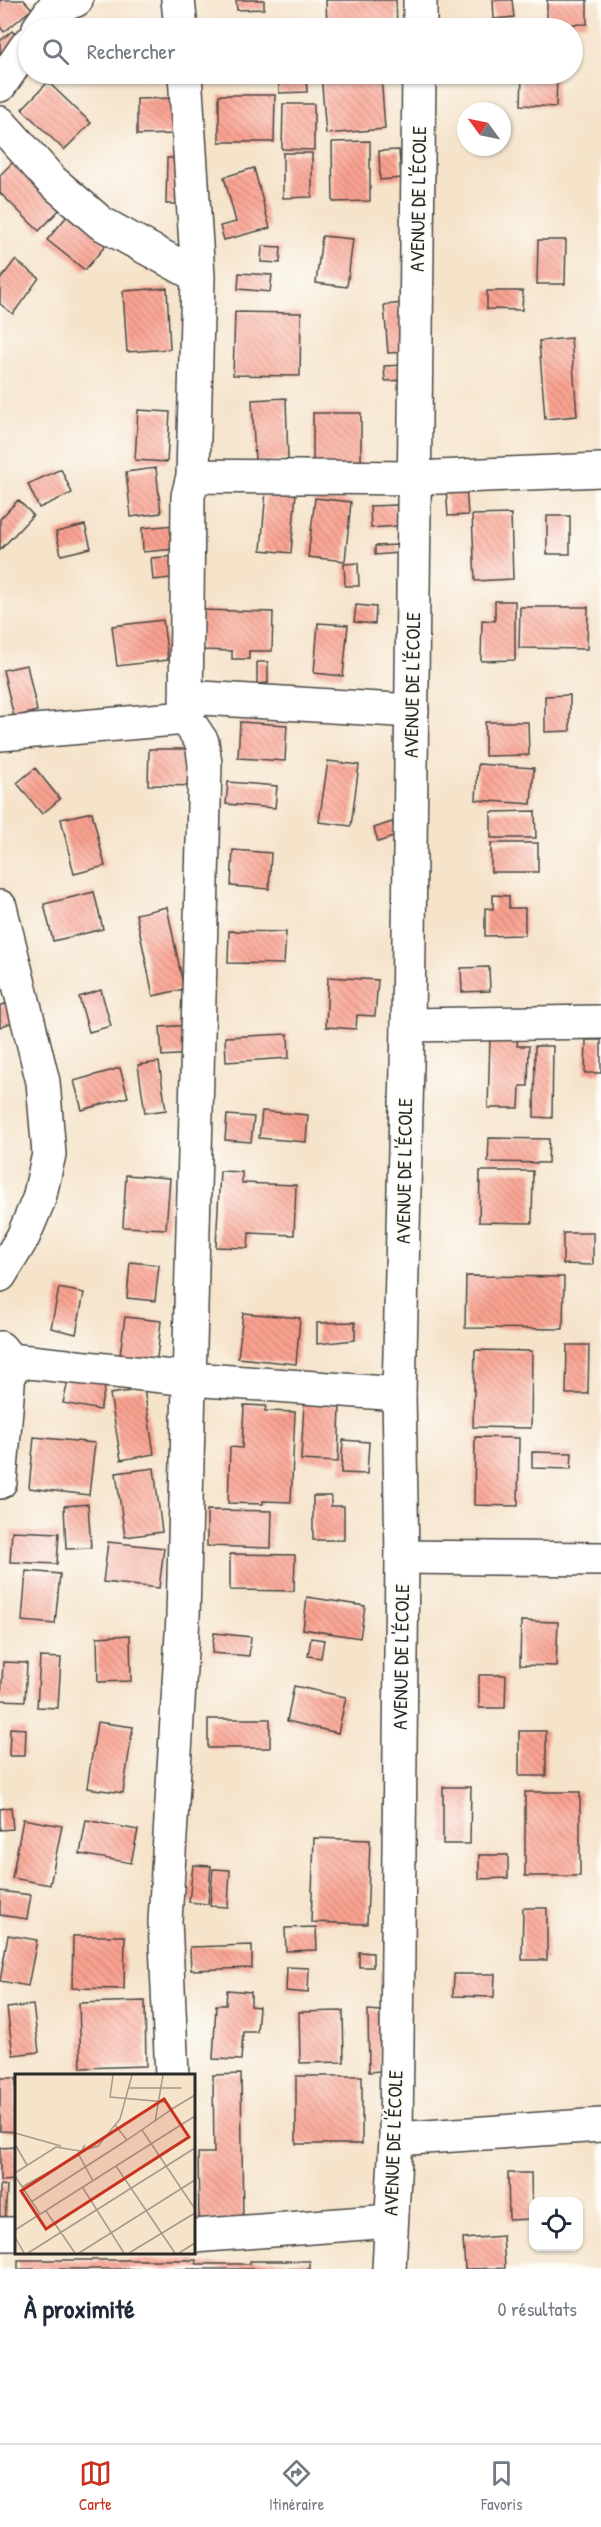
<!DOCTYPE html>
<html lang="fr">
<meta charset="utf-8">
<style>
:root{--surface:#fff;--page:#f6f6f7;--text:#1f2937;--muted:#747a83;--line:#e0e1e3;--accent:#c8321e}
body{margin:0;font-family:"Patrick Hand",sans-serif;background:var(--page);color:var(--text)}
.controls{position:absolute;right:18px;bottom:18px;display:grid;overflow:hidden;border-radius:12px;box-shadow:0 2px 4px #0004}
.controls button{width:54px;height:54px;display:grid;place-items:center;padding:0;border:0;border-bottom:2px solid var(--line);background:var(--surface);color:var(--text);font:30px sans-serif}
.compass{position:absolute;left:457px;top:102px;width:54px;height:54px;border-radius:50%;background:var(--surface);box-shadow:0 2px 4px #0004;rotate:303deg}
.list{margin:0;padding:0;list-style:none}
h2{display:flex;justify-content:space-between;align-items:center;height:78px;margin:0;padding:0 24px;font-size:26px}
h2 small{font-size:20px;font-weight:400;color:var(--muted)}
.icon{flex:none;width:33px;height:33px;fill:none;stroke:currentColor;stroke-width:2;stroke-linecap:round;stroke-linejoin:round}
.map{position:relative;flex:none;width:601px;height:2269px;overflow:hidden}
.search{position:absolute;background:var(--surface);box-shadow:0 2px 4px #0004;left:18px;right:18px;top:18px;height:66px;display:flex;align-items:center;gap:15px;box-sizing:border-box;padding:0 21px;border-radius:33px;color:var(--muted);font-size:22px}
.sheet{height:174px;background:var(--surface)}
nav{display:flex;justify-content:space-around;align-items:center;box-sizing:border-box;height:84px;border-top:2px solid var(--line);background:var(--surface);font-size:16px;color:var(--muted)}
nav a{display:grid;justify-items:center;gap:3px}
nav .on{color:var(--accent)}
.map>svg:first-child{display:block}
.building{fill:url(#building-back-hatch)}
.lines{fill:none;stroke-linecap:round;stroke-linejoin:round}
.street-casing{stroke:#494743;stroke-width:36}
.secondary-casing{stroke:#494743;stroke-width:36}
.street{stroke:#fff;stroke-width:33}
.secondary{stroke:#fff;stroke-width:33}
.labels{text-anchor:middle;stroke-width:4.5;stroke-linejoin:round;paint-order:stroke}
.street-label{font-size:20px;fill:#2b2b2b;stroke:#fdfcf7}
.inset-road{fill:none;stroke:#a4998a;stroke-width:1.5}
.view{fill:#c8321e;fill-opacity:0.15;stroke:#c8321e;stroke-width:3}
.inset-edge{fill:none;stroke:#2b2b2b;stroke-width:3}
</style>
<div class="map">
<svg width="601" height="2269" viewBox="0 0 601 2269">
<defs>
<pattern id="building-back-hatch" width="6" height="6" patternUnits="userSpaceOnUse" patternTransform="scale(1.5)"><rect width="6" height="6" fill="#fba291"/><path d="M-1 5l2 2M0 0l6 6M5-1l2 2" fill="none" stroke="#cb8477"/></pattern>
</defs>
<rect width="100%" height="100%" fill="#fdfcf7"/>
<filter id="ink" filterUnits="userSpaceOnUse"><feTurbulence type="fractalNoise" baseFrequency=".0167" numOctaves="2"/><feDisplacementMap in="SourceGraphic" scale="12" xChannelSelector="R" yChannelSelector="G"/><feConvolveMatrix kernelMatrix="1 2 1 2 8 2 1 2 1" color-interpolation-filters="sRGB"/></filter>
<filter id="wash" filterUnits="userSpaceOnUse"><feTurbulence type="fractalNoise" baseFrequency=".008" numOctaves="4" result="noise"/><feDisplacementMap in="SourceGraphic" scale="24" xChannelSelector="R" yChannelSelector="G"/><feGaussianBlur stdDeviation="1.35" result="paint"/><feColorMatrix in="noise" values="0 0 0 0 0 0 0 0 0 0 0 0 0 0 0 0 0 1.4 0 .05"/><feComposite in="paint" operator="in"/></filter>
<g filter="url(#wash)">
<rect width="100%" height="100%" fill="#f5e3ca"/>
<g id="blocks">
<path class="building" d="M0 0H24L32 9 4 32 0 27Z
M236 0H264V9L237 10Z
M326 0H396L397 28H327Z
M493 0H512L514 17 494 19Z
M547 0H587V24L547 25Z
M12 31 22 42 0 60V41Z
M279 74H306L307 92 279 93Z
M321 74H381L385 129 326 134Z
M522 74 557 76 556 107 521 105Z
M48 82 91 123 64 150 22 109Z
M219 95H275L274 142H219Z
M178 98 179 134 137 135V99Z
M283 104H314V150L282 149Z
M370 141V201L333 202 332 142Z
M399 150 401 178 380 180 379 151Z
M283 153H312V197L283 198Z
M17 158 64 205 39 231 0 193V175Z
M167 158H185L184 204H166Z
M254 168 270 228 224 240 220 226 236 222 224 177Z
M73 209 111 239 85 270 47 240Z
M322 236 353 239 347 287 316 283Z
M538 240H566L565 284H537Z
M262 246 281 247 280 263 261 262Z
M15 260 39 278 13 314 0 304V280Z
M239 273 272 275 270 292 238 289Z
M167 288 170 349 127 352 123 291Z
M487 291H523L522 310 487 309Z
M403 303 407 352 388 353 384 305Z
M235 312 301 313 300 376 233 375Z
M571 338 577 416 545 419 539 341Z
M404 365 405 380 385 381 384 366Z
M286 398 288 460 255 462 252 400Z
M138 410 170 412 167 462 135 460Z
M313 413H361V470L313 469Z
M156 468 161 513 131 517 126 472Z
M61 469 72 493 39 508 28 484Z
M466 487 468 515 448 516 446 488Z
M266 490 296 492 291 553 261 550Z
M315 498 351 502 345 561 308 557Z
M18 500 33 515 0 550V519Z
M397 505 398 526 371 528 370 506Z
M511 514 513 579 475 581 472 515Z
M547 516H570V554H547Z
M85 525 91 548 61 555 56 532Z
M175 525 176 549 143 552 142 528Z
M398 545V553L375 555V546Z
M178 556 180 577 153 580 151 558Z
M358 563 359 586H345L344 564Z
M495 601H515V660L481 661 482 620 495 621Z
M356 605 376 607 375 624 354 622Z
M520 607H588L587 649 519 648Z
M202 610 273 612 272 651H249V659H232V651L200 650Z
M163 620 168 660 117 666 112 626Z
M318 623 348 625 343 676 314 673Z
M257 662H268V683L257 684Z
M27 665 37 711 14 717 3 670Z
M570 695V731L545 732V696Z
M240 722 287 725 285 761 238 758Z
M485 722H528L529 755 485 756Z
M149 749H198V786L148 785Z
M328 761 359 765 351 826 319 822Z
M478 764 534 768 531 804 476 800Z
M35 768 60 799 42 814 17 783Z
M228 782 277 786 275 808 226 804Z
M535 811 536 838H491V812Z
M92 812 105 866 74 874 61 819Z
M392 822 396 836 378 842 374 828Z
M491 843H538V872H491Z
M233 850 271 853 269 889 231 886Z
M94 892 103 929 53 941 44 904Z
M493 895 509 896V908H525V935L485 936V908L493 909Z
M167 907 184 989 153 996 136 914Z
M229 931 286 932 284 964 228 963Z
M489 967 490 991 462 992 461 968Z
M328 977 378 980 375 1016 357 1015 356 1029 326 1027Z
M101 990 111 1026 89 1032 79 997Z
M7 1003 15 1021 0 1027V1006Z
M190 1025 192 1054 162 1056 160 1027Z
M288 1034 289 1058 226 1062 225 1037Z
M490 1036 518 1037 517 1046H529L528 1086H520L519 1108H488Z
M586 1040H601V1073H585Z
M535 1046H553L552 1118 534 1117Z
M159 1062 166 1110 145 1113 138 1065Z
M120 1068 128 1097 82 1110 74 1081Z
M262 1111 308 1115 306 1142 259 1138Z
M227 1115 254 1117 251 1142 225 1140Z
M489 1138 549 1139 548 1163 488 1162Z
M220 1171 242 1172V1183L296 1185 294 1235 249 1233 248 1248 216 1247Z
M480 1171H533L532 1223 479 1222Z
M126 1175 170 1178 166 1229 123 1227Z
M563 1233H593V1265L563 1264Z
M130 1262 159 1265 155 1301 127 1298Z
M466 1276 564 1277 563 1329 465 1328Z
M59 1288 84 1293 76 1334 51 1328Z
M243 1313 300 1318 296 1364 238 1358Z
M125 1317 161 1321 156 1367 119 1363Z
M355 1322V1340L317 1344V1323Z
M567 1345H589L588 1394H566Z
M475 1350 532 1351 531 1428 473 1427Z
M69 1376 106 1383 100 1410 63 1403Z
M144 1389 154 1454 121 1460 110 1394Z
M304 1403 340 1405 338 1462 301 1460Z
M244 1405 266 1406 265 1411 295 1412 291 1502 263 1501V1504L228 1503 230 1447 242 1448Z
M34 1437 95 1443 89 1495 29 1488Z
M475 1437 519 1438 518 1506 474 1505Z
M343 1440 369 1442 367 1474 341 1473Z
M532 1452 572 1453 571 1469 532 1468Z
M154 1468 162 1532 125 1537 116 1473Z
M313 1496H331V1506H344V1540H313Z
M88 1504 91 1548 66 1549 64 1506Z
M207 1510 272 1511 271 1548 207 1546Z
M12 1531 59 1533 57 1564 10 1562Z
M108 1542 164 1548 159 1588 103 1582Z
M230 1554 295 1555 294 1591 230 1590Z
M26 1571 60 1574 55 1624 22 1621Z
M307 1597 365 1606 360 1638 303 1629Z
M521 1621 558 1622 556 1666 520 1665Z
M214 1633 251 1637 249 1656 212 1653Z
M130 1635 131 1681 98 1682 97 1637Z
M311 1638 324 1640 321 1658 308 1656Z
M40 1657 61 1658 58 1708 37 1707Z
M3 1662 27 1663 25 1701 1 1700Z
M479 1675H506L505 1708H479Z
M294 1686 346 1697 338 1733 287 1721Z
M208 1719H270V1748H208Z
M97 1722 133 1727 123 1793 87 1788Z
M10 1728 26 1729 25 1756H9Z
M519 1731H546V1776H519Z
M443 1787H471L470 1844H443Z
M525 1792H580V1876H525Z
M11 1807 13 1829 0 1830V1809Z
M23 1819 62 1826 50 1885 12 1878Z
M86 1820 138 1830 131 1863 80 1854Z
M314 1838 370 1840 367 1924 311 1922Z
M479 1855H508V1878L479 1879Z
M193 1865 211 1866 208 1904 189 1902Z
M213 1869 230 1870 228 1907 210 1906Z
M0 1891 31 1895 27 1919 0 1915Z
M523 1908H547V1960H522Z
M316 1927 317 1950 286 1951 285 1928Z
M8 1935 37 1940 28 1986 0 1981Z
M73 1936H125L124 1989 72 1988Z
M252 1945V1968L191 1970 190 1947Z
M359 1952 373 1953V1967H359Z
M287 1967 309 1968 308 1993 286 1991Z
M454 1974H495L494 1997 453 1996Z
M227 1990 251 1992V2006L259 2007 257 2032H243L241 2060 213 2059 216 2005H226Z
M145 2001 146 2066 81 2068 79 2003Z
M33 2005 39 2052 13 2055 7 2008Z
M368 2010 380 2011V2071L369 2072Z
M343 2011 344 2062 300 2063 299 2012Z
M241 2074 243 2220 199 2221 198 2153H214L213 2075Z
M296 2076H362V2144H296Z
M0 2078H16V2132L0 2131Z
M16 2147V2180L0 2181V2148Z
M508 2173H531L532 2219 509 2220Z
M0 2185 7 2186 5 2225 0 2224Z
M503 2236 505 2268 465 2269 463 2239Z
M18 2260H196V2264H250V2261H310V2269H18Z"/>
</g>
</g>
<g filter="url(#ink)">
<use href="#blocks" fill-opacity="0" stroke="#494743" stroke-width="1.5"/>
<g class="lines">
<defs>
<path id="street" d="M178 0 181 28
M39 28 54 7 76 0
M0 85 28 44
M0 123 52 181 101 223 198 276
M193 476 415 478 601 470
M186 697 412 711
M0 734 186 718 188 496 193 476 198 276 185 74
M0 907 43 1082 49 1154 39 1199 23 1237 0 1275
M408 1025 601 1022
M0 1348 10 1360 191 1379 399 1394
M0 1482 10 1360
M402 1557 601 1559
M172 2076 165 1921 183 1617 205 764 202 742 186 718
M396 2139 601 2125
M0 2234H16
M194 2236 390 2221"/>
<path id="secondary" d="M420 28V0
M389 2269 396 2139 402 1557 399 1394 408 1025 419 74"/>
</defs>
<use href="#street" class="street-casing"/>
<use href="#secondary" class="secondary-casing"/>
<use href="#street" class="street"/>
<use href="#secondary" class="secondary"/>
</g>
</g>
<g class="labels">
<g class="street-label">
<text transform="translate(418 199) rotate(-89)" y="7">AVENUE DE L'ÉCOLE</text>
<text transform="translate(412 685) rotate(-89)" y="7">AVENUE DE L'ÉCOLE</text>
<text transform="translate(404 1171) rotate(-89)" y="7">AVENUE DE L'ÉCOLE</text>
<text transform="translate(401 1657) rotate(-89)" y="7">AVENUE DE L'ÉCOLE</text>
<text transform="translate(393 2143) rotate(-88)" y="7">AVENUE DE L'ÉCOLE</text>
</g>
</g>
<g transform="translate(15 2074)">
<rect width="180" height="180" fill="#f5e3ca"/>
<path class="inset-road" d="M98 1 95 23 151 28 157 35 112 66 100 51M113 14H167M157 35 180 21M140 48 148 1M127 56 180 135M0 59 46 72M70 71 64 81 78 107M1 72 12 91M101 92 160 179M0 99 41 73 65 77 83 72 105 45 117 1M0 102 25 140M7 113 64 81M68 114 109 179M16 128 112 66M31 137 60 179M0 156 180 42M0 163 9 179M13 179 180 74M64 179 180 106M114 179 180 139M164 179 180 169"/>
<path class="view" d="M149 25 174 63 31 155 6 117Z"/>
<rect width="180" height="180" class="inset-edge"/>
</g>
</svg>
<div class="controls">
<button><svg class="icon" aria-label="locate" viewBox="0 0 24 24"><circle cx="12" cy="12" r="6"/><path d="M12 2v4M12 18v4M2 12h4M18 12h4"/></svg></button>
</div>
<svg class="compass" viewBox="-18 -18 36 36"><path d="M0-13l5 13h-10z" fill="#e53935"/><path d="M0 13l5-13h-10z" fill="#747a83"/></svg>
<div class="search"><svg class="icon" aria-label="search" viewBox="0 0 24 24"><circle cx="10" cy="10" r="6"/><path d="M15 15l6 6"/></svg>Rechercher</div>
</div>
<section class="sheet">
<h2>À proximité<small>0 résultats</small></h2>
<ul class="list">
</ul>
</section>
<nav>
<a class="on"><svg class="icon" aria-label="map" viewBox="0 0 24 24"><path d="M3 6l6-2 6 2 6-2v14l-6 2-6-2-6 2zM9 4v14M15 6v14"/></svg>Carte</a>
<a><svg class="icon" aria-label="directions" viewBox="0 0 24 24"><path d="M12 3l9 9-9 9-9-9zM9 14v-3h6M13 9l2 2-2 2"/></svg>Itinéraire</a>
<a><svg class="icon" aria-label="saved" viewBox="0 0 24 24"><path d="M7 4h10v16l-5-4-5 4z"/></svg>Favoris</a>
</nav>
